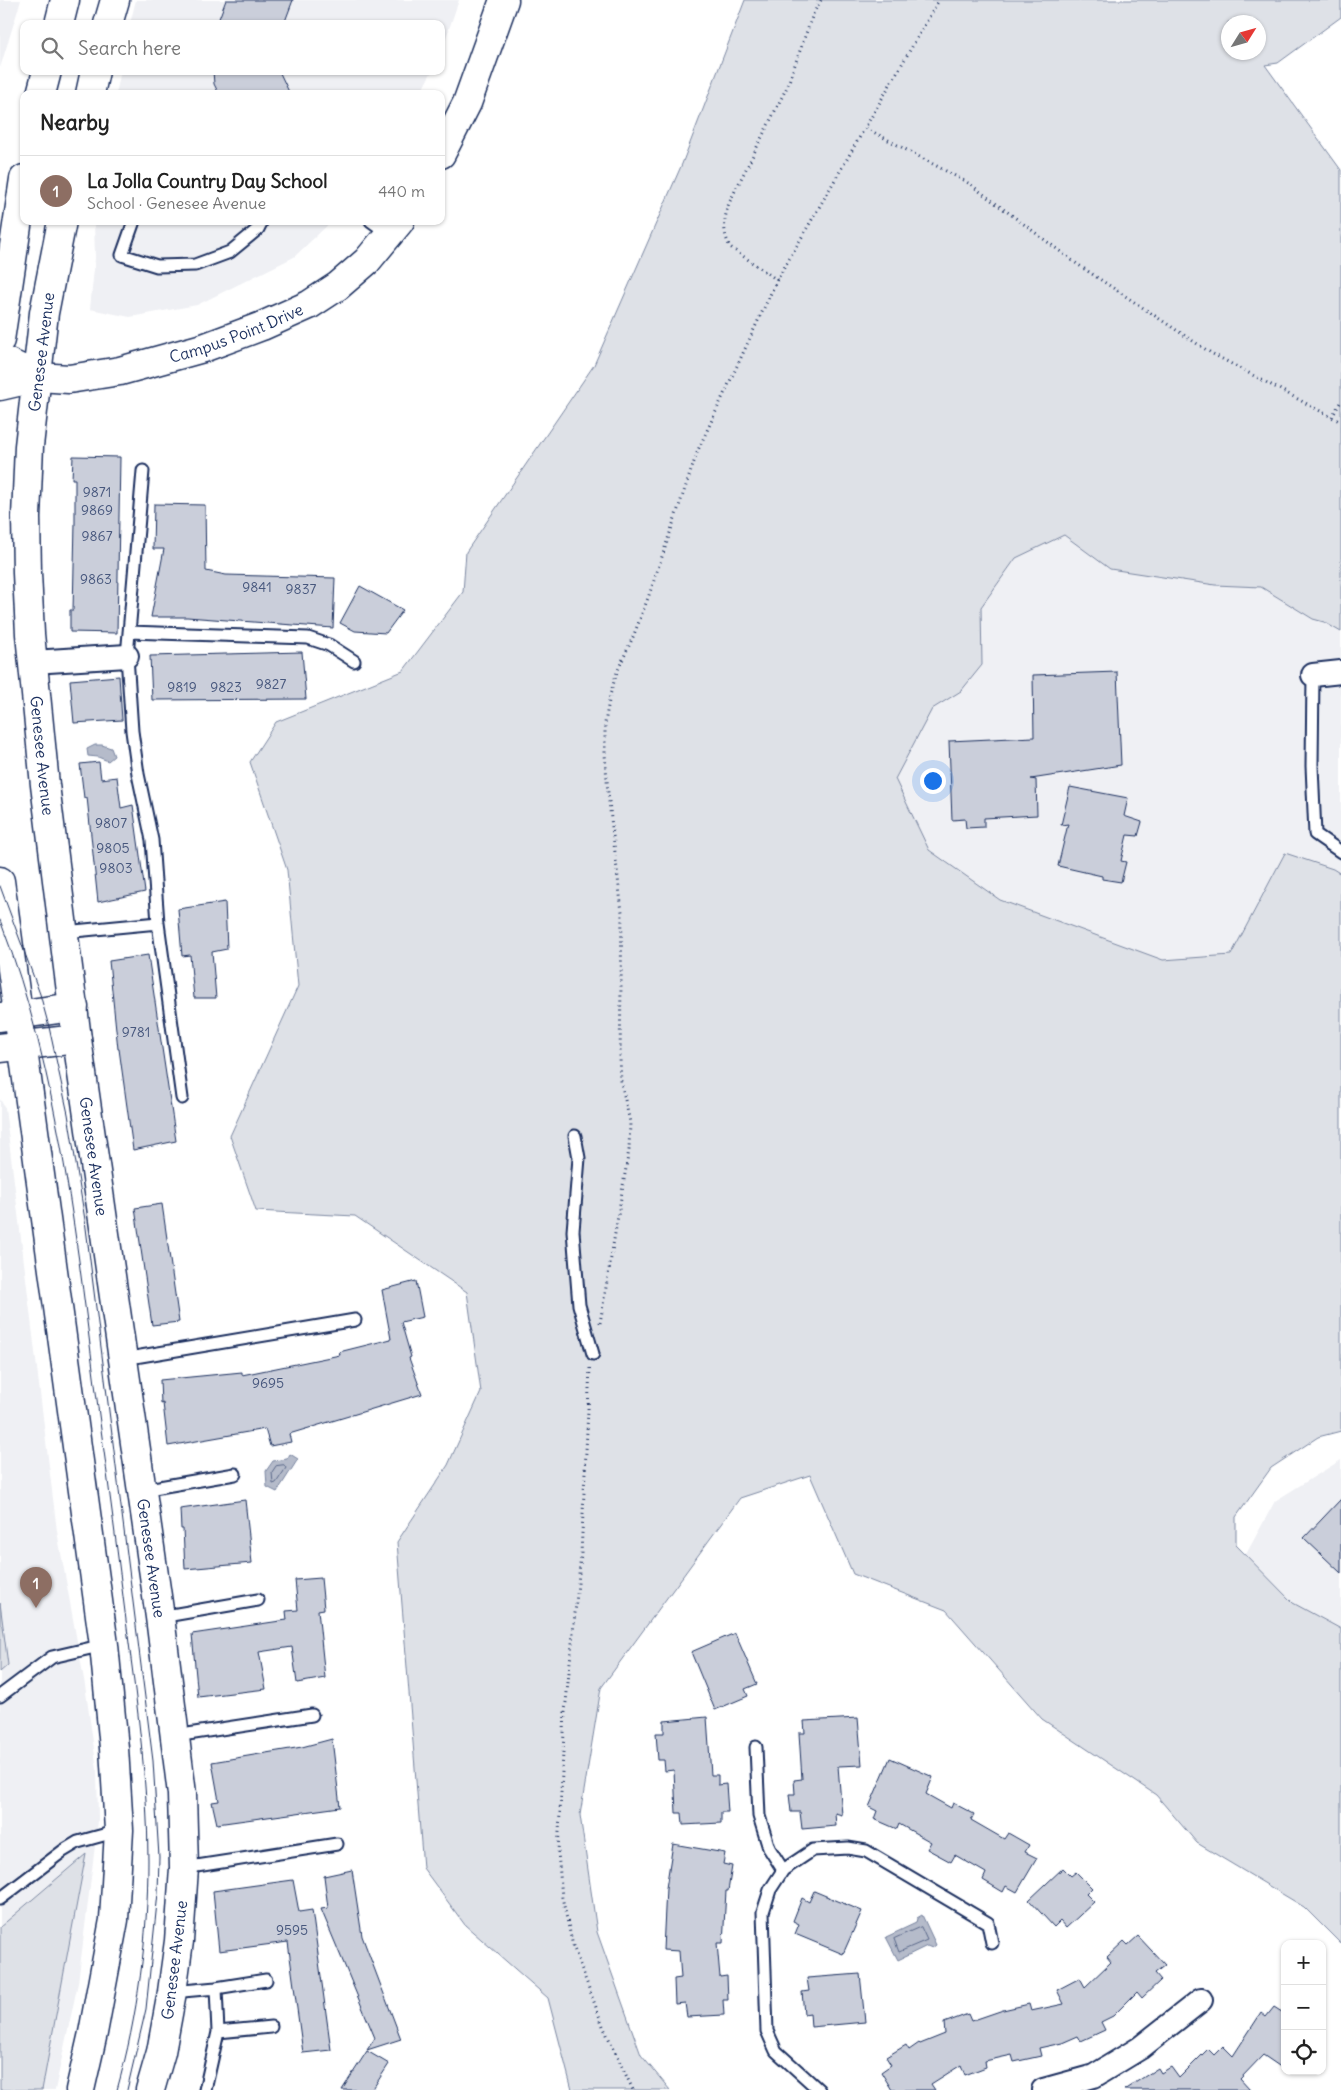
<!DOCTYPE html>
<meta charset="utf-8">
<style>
:root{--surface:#fff;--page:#f6f6f6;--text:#222;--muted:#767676;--line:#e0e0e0;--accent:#1a73e8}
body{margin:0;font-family:Delius,sans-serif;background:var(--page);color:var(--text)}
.controls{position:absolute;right:15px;bottom:15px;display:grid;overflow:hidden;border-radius:10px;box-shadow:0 1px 4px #0004}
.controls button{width:45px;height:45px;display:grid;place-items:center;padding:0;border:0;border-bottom:1px solid var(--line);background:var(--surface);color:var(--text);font:25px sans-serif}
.compass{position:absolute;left:1221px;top:15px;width:45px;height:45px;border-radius:50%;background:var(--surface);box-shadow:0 1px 4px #0004;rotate:53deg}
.you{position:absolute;left:932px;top:780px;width:18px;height:18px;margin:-12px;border:4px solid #fff;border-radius:50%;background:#1a73e8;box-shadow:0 0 0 8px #1a73e833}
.badge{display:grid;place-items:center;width:32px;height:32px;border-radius:50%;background:var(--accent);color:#fff;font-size:16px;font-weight:700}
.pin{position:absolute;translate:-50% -41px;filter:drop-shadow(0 1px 2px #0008)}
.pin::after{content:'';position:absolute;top:26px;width:18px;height:15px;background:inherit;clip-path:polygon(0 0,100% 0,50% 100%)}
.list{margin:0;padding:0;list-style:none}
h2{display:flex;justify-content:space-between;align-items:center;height:65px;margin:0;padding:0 20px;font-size:21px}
h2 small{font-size:16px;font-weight:400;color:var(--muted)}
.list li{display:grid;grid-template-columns:32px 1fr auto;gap:15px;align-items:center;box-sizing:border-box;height:70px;padding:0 20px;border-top:1px solid var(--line)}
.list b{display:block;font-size:19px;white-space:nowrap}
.list p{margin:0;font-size:16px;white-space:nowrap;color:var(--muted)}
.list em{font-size:16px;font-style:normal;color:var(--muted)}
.icon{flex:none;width:28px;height:28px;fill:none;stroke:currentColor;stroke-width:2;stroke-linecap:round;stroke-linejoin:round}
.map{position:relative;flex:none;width:1341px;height:2090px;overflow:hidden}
.search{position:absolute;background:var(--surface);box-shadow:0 1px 4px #0004;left:20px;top:20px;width:425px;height:55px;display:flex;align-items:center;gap:12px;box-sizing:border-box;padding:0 18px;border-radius:10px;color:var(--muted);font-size:19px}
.panel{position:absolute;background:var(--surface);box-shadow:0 1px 4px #0004;left:20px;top:90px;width:425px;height:135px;border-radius:10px}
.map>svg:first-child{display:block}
.built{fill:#eff0f4}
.green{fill:#dee1e7;stroke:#7c88a2;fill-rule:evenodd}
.water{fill:#b5bbca;stroke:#77839f}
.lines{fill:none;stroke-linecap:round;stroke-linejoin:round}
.shore{stroke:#596789;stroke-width:1}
.building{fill:#caceda;stroke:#1b2f5e}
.lane-casing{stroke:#1b2f5e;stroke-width:15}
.street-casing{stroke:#1b2f5e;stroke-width:26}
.secondary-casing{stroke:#1b2f5e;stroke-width:31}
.primary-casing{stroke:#1b2f5e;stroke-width:31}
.path{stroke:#1b2f5e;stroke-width:3;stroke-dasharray:1 4;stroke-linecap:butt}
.lane{stroke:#fff;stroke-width:11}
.street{stroke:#fff;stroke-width:22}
.secondary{stroke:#fff;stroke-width:28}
.primary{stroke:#fff;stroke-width:28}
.tram{stroke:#1b2f5e;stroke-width:1}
.labels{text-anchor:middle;stroke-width:4;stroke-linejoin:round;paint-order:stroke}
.number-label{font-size:14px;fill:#47577d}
.street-label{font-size:16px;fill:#1b2f5e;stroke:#fff}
</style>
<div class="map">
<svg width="1341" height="2090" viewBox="0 0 1341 2090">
<rect width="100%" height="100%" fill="#fff"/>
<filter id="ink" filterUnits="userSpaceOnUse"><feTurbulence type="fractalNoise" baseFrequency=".02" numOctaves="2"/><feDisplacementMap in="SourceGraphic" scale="10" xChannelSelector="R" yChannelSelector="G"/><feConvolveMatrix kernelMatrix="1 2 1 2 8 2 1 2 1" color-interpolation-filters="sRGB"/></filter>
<g filter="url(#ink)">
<path class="built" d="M0 0H21L0 68Z
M136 0H459L441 52V24H130Z
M121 71H432L420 94H116Z
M94 221H332L294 257 197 305 130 317 90 309 95 258Z
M1048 501 1341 597V943L1221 997 1092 996 842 806Z
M0 1099 5 1108 57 1531 85 1685 97 1770 98 1821 78 1983 55 2090H0Z
M1341 1460V1655L1239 1567 1275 1501Z"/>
<path class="green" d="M745 0H1341V17L1278 63 1265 65 1341 170V632L1324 622 1313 619 1261 587 1215 585 1110 569 1064 535 1016 558 981 607 982 665 961 691 932 709 895 779 929 850 1000 900 1163 960 1231 955 1285 853 1333 869 1341 874V1431L1318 1437 1271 1468 1236 1517V1545L1293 1603 1341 1629V1944L1304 1907 1197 1843 1156 1795 1042 1719 946 1610 853 1574 810 1475 740 1498 601 1688 580 1815 597 1932 641 2055 670 2090H572L548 1998 465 1925 423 1868 397 1542 448 1465 481 1392 467 1292 355 1216 256 1211 230 1136 298 986 287 870 250 762 276 722 403 671 463 592 466 552 594 365 682 164ZM1228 22H1258V52H1228Z
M0 1603 8 1665 0 1672Z
M86 1854 42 2090H0V1927Z"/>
<path class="water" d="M95 745H102L111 748 114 756 108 761 98 757 88 756 87 749Z
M290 1454 298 1459 277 1492 267 1487 266 1471 273 1461 287 1459Z
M922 1915 936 1945 932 1948 927 1946 898 1960 886 1937 916 1923 917 1918Z"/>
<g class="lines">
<path class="shore" d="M284 1465 286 1468 276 1483 273 1484 272 1472 276 1466Z
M921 1927 927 1940 899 1952 894 1939Z"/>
</g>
<path class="building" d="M226 0H293L284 24H217Z
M213 71H279L290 94H219L214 84Z
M73 456 120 457 117 633 70 632V610H73L75 523V479H72Z
M154 504 205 505 206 571 226 575 335 578 333 628 187 617H151L164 549H153Z
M360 586 403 610 386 633 355 631 340 623Z
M302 652 306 699 152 700 150 656Z
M1117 672 1121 765 1031 779 1036 780 1037 815 984 818V827L966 828 965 819 952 820 949 741 1034 737 1033 675Z
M119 676 122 720 74 723 70 680Z
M99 762 101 779 117 777 121 808 133 805 145 892 98 902 87 797 84 798 80 764Z
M1070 787 1128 798 1124 816 1142 822 1138 836 1127 835 1121 861 1126 862 1121 882 1102 879V876L1058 866 1068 824 1061 825Z
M225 902 227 949 212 952 216 998H194L190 955 182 956 178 909Z
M148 955 176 1141 133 1150 119 1049H118L109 961Z
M162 1204 179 1322 152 1325 135 1208Z
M416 1281 423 1317 401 1322 411 1357 409 1358 422 1394 289 1434 291 1442 270 1446 265 1429 168 1446 163 1403 161 1404 160 1380 242 1372V1375L340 1355 339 1352 391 1339 382 1290Z
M1341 1499V1573L1304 1538Z
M245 1500 252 1563 185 1569 183 1529H181L180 1509Z
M321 1578 324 1609 318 1610 325 1678 297 1683 292 1647 259 1652 266 1689 198 1697 192 1634 287 1620 286 1611 298 1610 295 1580Z
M735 1633 757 1684 745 1689 748 1696 715 1710 691 1652Z
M707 1717 711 1775H718V1785L726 1784 728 1812H721V1823L683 1825 682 1813H676L674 1770 665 1771 664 1760H658L656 1733H664V1721Z
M858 1718 862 1765 838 1766 842 1815 835 1813 836 1826 802 1829 800 1812H791L789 1794H795L794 1780 802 1779 799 1733H805L804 1721Z
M332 1739 340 1807 217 1824 212 1802 219 1801 212 1762 302 1747Z
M890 1758 933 1777 926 1794 951 1808 953 1803 974 1814 971 1820 1004 1839 1008 1833 1029 1845 1025 1852 1037 1858 1017 1892 1006 1886 1003 1892 983 1880 986 1873 955 1855 951 1862 927 1849 931 1842 899 1824 897 1829 874 1819 877 1811 869 1807Z
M673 1844 725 1853 723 1864 732 1866 728 1891H726L723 1943H717L720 1977 727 1976 728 2000H723L724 2015 687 2017 685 2003 675 2004 674 1979 681 1978 679 1951 663 1950 666 1888Z
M1063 1868 1071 1876 1076 1872 1092 1888 1086 1894 1094 1902 1066 1928 1060 1921 1054 1927 1029 1900Z
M352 1870 362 1936 401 2039 367 2050 375 2038 321 1909 328 1908 324 1876Z
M293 1880 299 1912 312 1910 331 2050 303 2053 288 1942 219 1951 213 1891Z
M814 1891 862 1911 843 1954 795 1934 799 1924 793 1921 802 1898 809 1902Z
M1138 1936 1165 1965 1155 1973 1161 1980 1142 1998 1137 1992 1113 2016 1101 2022 1105 2030 1081 2041 1078 2036 1062 2043 1039 2048 1041 2056 1014 2062 1012 2055 985 2061 986 2067 965 2075 961 2065 931 2084 935 2090H892L881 2072 891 2065 886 2057 906 2045 909 2050 919 2043 920 2044 945 2034 944 2023 968 2014 971 2021 1003 2010 1029 2004 1031 2011 1064 2004 1057 1990 1080 1978 1085 1987 1111 1962 1107 1957 1124 1941 1128 1945Z
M860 1974 865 2022 811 2027 810 2013 804 2014 802 1992 809 1991 807 1978Z
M1274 2007 1285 2014V2070L1263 2055 1240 2079 1250 2090H1124L1158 2068 1161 2073 1171 2067 1179 2078 1208 2049 1214 2055 1223 2046 1233 2056 1261 2013 1266 2017Z
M367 2051 389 2064 372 2090H342Z"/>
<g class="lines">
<defs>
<path id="lane" d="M134 221 122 255 157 266 195 265 230 252 258 229 262 221
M371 221 389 234
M143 471 127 656 132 731 138 774 152 840 158 923 182 1098
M129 632 308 638 329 645 354 661
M1313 675 1312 766 1315 834 1341 852
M64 932 158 923
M575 1136 579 1158 573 1231 579 1305 593 1354
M123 1359 355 1320
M142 1490 235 1474
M160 1617 258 1600
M0 1696 52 1657 104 1645
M175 1736 312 1715
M756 1747 759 1816 769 1848 783 1870
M184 1868 337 1844
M0 1899 63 1851 78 1842 118 1831
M216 1988 266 1980
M172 1992 216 1988 218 2032 205 2090
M218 2032 271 2027
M819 2090 776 2051 767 2031 763 1912 770 1890 783 1870 813 1850 848 1848 866 1851 988 1923 992 1943"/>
<path id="street" d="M33 662 127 656
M1313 675 1341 672
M1043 2090 1094 2076 1140 2048 1201 2000"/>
<g id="secondary">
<path d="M441 154 467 103 504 0"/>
<path d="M0 359 39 377"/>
<path id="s1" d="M0 386 39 377 69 379 120 371 203 348 262 326 309 305 338 286 367 261 400 221"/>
<path d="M0 1017 74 1007"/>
<path d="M0 1048 77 1039"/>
</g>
<g id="primary">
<path d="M59 24 65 0"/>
<path d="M108 24 115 0"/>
<path d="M41 94 47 71"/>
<path d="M90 94 95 71"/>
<path id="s2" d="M62 221 44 313 29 446 26 517 27 573 30 634 45 785 77 1039 160 1617 182 1794 184 1868 179 1941 172 1992 161 2052 150 2090"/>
<path d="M0 340 24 179"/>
<path d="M0 881 104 1645 114 1748 119 1830 114 1920 93 2033 80 2090"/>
</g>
</defs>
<use href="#lane" class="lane-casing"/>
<use href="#street" class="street-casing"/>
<use href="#secondary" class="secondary-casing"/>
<use href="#primary" class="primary-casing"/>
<path class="path" d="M866 128 970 184 1077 264 1211 353 1341 422
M777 280 730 247C722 231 724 219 729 203L787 87 813 14 821 0
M1332 417 1341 401
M600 1323 629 1150 630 1122 621 1082 620 1058 622 912 608 793 605 754V723L610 695 617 672 633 637 648 598 698 450 777 280 939 0
M590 1368 581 1554 565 1712 558 1852 562 1897 573 1946 603 2026 633 2090"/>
<use href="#lane" class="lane"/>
<use href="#street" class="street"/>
<use href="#secondary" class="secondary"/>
<use href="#primary" class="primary"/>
<path class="tram" d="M0 886 40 994 49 1027 68 1114 85 1220 153 1761 159 1857 158 1893 146 2009 127 2090
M0 920C61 1078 77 1248 99 1415 109 1486 118 1557 127 1628 137 1705 148 1783 148 1860 148 1937 138 2015 117 2090"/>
</g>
</g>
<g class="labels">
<g class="number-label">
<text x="97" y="497">9871</text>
<text x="97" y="515">9869</text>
<text x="97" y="541">9867</text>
<text x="96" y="584">9863</text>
<text x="257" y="592">9841</text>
<text x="301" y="594">9837</text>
<text x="271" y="689">9827</text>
<text x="182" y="692">9819</text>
<text x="226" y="692">9823</text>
<text x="111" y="828">9807</text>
<text x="113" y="853">9805</text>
<text x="116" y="873">9803</text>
<text x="136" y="1037">9781</text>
<text x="268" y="1388">9695</text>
<text x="292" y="1935">9595</text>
</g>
<g class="street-label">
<text dy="6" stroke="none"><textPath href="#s1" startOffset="244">Campus Point Drive</textPath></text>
<text transform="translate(41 352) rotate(-83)" y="6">Genesee Avenue</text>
<text dy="6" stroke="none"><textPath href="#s2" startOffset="538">Genesee Avenue</textPath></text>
<text dy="6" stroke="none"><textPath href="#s2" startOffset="942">Genesee Avenue</textPath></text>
<text dy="6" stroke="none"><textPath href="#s2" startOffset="1348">Genesee Avenue</textPath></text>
<text transform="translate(174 1960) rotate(-83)" y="6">Genesee Avenue</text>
</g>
</g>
</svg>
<div class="controls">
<button>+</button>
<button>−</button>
<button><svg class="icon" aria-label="locate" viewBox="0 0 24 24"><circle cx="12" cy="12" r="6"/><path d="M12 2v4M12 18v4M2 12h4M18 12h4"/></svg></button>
</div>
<svg class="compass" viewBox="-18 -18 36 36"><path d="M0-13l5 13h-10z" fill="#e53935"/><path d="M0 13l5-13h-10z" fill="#767676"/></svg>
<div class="you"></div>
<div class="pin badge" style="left:36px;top:1608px;background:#8d6e63">1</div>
<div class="search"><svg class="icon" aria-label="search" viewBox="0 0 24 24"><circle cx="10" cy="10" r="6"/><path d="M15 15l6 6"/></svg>Search here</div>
<section class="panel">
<h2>Nearby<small></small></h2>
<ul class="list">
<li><span class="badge" style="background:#8d6e63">1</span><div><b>La Jolla Country Day School</b><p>School · Genesee Avenue</p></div><em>440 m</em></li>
</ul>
</section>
</div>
